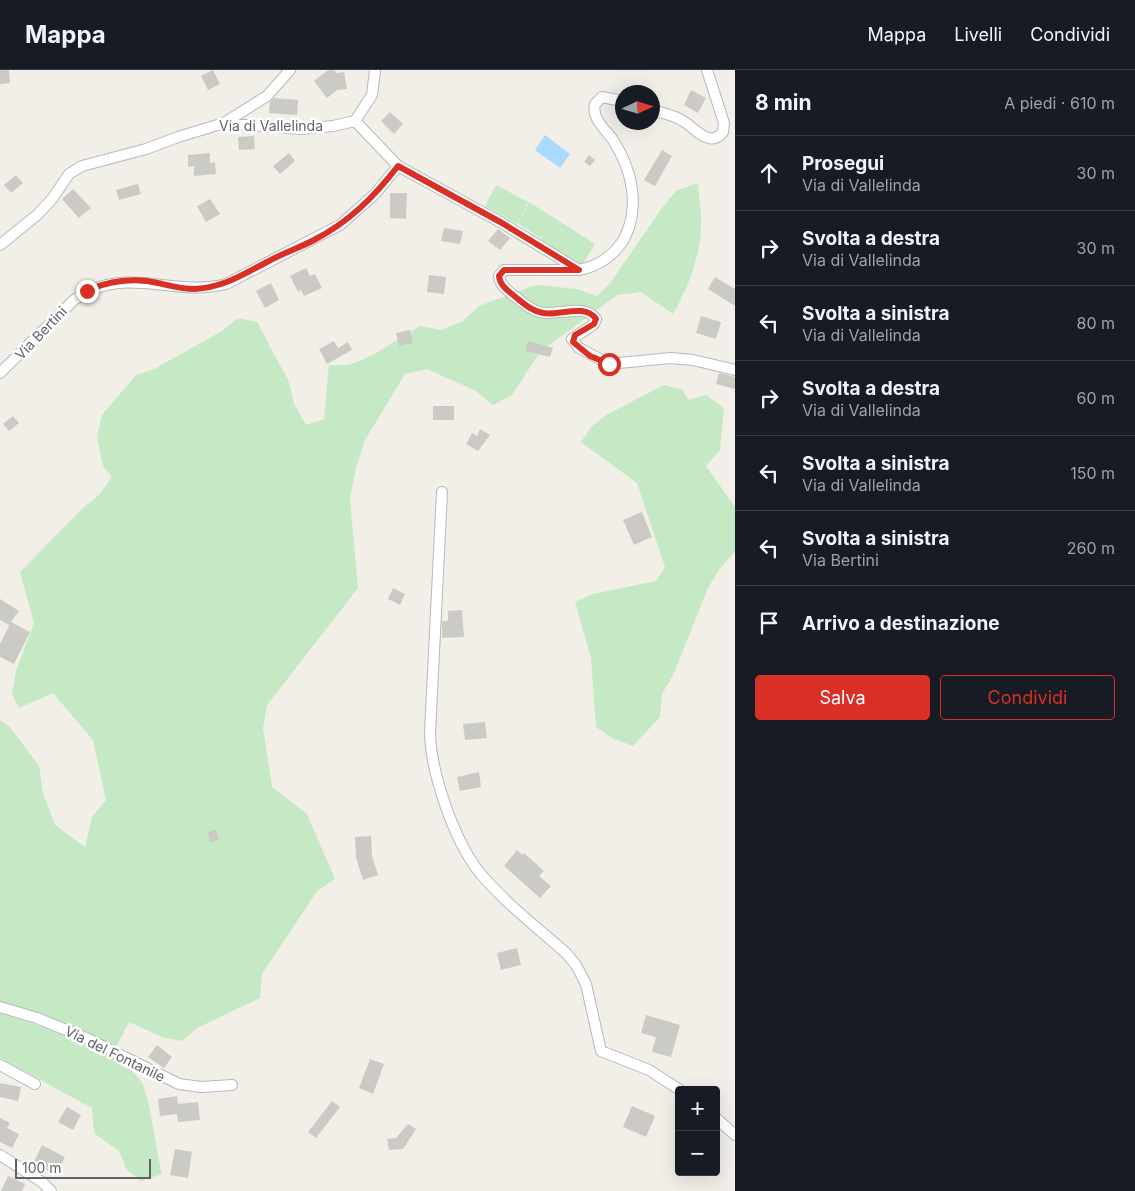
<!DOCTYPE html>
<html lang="it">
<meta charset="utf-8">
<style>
:root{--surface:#171b24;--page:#242831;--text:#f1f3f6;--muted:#9ea1a6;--line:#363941;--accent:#d93025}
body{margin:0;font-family:Inter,sans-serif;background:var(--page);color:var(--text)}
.controls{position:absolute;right:15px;bottom:15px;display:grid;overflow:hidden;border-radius:5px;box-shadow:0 5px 20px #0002}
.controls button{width:45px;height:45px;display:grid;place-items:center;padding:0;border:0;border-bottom:1px solid var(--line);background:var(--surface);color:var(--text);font:25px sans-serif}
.compass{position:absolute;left:615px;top:15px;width:45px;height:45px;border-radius:50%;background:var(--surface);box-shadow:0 5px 20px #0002;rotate:86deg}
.scale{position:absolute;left:15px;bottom:12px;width:136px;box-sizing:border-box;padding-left:5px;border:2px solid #5f6368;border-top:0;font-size:14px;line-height:18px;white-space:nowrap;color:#5f6368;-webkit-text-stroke:4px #fff;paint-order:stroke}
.stop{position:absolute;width:15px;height:15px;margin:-11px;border:4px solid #d93025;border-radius:50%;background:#fff}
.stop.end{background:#d93025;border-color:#fff;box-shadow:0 1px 5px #0008}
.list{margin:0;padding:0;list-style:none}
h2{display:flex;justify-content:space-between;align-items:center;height:65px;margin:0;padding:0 20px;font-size:21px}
h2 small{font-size:16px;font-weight:400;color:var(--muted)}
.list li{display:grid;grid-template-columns:32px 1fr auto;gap:15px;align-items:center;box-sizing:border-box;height:75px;padding:0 20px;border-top:1px solid var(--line)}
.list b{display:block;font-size:19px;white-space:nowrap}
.list p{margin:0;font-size:16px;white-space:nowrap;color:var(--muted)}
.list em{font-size:16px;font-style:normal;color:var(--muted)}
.actions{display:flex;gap:10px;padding:15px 20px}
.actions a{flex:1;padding:11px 0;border:1px solid var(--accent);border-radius:5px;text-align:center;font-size:18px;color:var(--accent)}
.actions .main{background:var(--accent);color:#fff}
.icon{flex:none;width:28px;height:28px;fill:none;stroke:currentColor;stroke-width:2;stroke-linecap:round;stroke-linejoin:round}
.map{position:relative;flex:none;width:735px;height:1121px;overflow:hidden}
header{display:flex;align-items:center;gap:30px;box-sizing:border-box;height:70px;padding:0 25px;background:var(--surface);border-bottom:1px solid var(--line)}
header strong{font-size:24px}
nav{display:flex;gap:28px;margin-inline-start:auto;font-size:18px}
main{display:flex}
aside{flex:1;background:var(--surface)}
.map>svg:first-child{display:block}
.green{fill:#c5e8c5}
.water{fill:#aadaff}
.building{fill:#cccac5}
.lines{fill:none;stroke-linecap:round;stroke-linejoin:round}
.street-casing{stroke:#b5b8bc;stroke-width:12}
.street{stroke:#fff;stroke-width:10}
.route{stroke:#d93025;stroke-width:6}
.labels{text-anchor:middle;stroke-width:5;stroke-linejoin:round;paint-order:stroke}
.street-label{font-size:14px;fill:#5f6368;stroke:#fff}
</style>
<header>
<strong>Mappa</strong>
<nav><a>Mappa</a><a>Livelli</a><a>Condividi</a></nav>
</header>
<main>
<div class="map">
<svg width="735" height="1121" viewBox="0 0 735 1121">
<rect width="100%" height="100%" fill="#f1efe8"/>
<path class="green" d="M698 113C699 128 702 144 701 159 699 189 688 218 673 244L641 222 617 225 540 282 512 325 493 335 476 321 427 299 405 304 365 370 356 398 350 428 358 518 267 635 263 658 272 717 307 744 335 809 317 821 262 904 260 928 197 958 182 971 165 968 129 952 116 977 76 959 0 932V650L9 656 39 696 43 723 55 755 85 777 92 747 106 730 93 670 53 623 19 638 12 624 16 601 34 553 20 502 83 438 99 425 112 407 103 396 97 367 102 345 136 305 154 299 222 261 238 248 257 252 289 312 294 334 306 355 324 349 329 295H349L373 285 420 256 441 260 463 251 479 236 536 215 577 219 597 226 611 212 662 138 676 121Z
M496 115 528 132 517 154 485 136Z
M529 132 595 174 581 197 518 153Z
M664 315 683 320 688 330 706 325 724 338 720 380 706 396 735 437V482L720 498 708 518 674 603 662 624 660 647 633 676 612 668 596 657 591 588 575 532 593 524 656 511 665 497 637 413 581 372 592 356 608 344Z
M0 943C34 953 121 981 141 1011 149 1023 157 1085 162 1104L141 1111 127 1100 119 1081 94 1063 92 1038 0 988Z"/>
<path class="water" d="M545 65 570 84 560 98 535 80Z"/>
<path class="building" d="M0 0H9L10 13 0 14Z
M213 0 220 14 208 20 201 6Z
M328 0H334L337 3 344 2 347 19 337 20 327 28 314 11Z
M691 20 706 28 698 43 684 35Z
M274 28 298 30 297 45 269 43 270 32Z
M390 42 403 54 394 64 381 51Z
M254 66 255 79 239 80 238 67Z
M662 80 672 86 655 116 644 110Z
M210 83V93L215 92 216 104 194 106V96L188 97V85Z
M289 83 295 91 280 104 273 96Z
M589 85 595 90 590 96 584 92Z
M16 105 23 113 11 123 4 115Z
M138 114 141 124 119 130 116 120Z
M73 119 91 138 79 148 62 129Z
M390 123H407L406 149 390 148Z
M210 129 220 144 206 152 197 136Z
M444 158 463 161 460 174 441 171Z
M498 159 510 168 500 180 488 171Z
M306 198 310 206 315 204 322 218 304 226 301 220 298 222 290 206Z
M429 205 446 207 444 224 427 222Z
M715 207 735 219V236L708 219Z
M271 213 279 230 265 238 256 221Z
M701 246 721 252 716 269 696 263Z
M410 260 413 273 399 276 396 263Z
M334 271 338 278 348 272 352 280 327 294 319 279Z
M528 271 553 278 550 287 525 281Z
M719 303 735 307V319L716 314Z
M433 336H454V350H433Z
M13 346 19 353 9 361 3 354Z
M480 359 490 365 478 381 466 374 472 363 477 366Z
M642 442 652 467 634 475 623 450Z
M393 518 405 524 400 535 388 529Z
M0 529 19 541 11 552 30 562 14 594 0 587V574L10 554 9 555 0 550Z
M462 540 464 567 442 568V551H448V541Z
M485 652 487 668 465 670 463 654Z
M479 702 481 717 460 721 457 707Z
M216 760 219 770 210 772 208 762Z
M371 766 372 786 378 805 363 810 356 788 355 767Z
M517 780 522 785 524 783 544 801 539 806 551 816 540 828 504 796Z
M517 878 521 895 501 900 497 883Z
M646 945 680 955 671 987 652 982 656 967 641 963Z
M157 975 172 987 164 998 148 987Z
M370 989 384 994 373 1024 359 1018Z
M0 1013 21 1017 18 1031 0 1027Z
M177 1026 178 1034 198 1032 200 1050 178 1052 177 1044 160 1046 158 1029Z
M332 1031 340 1037 316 1068 308 1062Z
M632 1036 655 1046 646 1067 623 1057Z
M67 1037 81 1045 73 1060 58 1052Z
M0 1048 10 1053 7 1058 19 1064 12 1078 0 1072Z
M408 1054 416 1059 403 1079 389 1080 387 1069 396 1068Z
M42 1075 65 1087 56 1105 33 1094Z
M175 1079 192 1082 188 1108 170 1105Z
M8 1106 25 1114 22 1121H1Z"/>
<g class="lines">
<defs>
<path id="street" d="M652 40C663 43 674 45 683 51 695 58 710 79 723 62L724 53 707 0
M355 51 372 25 375 0
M224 53 267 26 290 0
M0 175 37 145 52 129 69 104 82 96 146 79 178 67 224 53 300 59 333 56 355 51 398 96 502 153 579 200H504L499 206C500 215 506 219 513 225 521 231 529 239 539 242 555 247 585 232 596 249L594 254 572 269 579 278 609 294 670 288 693 290 735 300
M579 200C599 196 617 184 626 165 640 133 631 98 613 70 606 60 591 48 595 34L602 27 622 31
M0 303 74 230C125 193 171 228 226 214L340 155 375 124 398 96
M442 422 430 663C431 703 454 771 480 803 505 833 538 858 567 884L576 895 586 914 601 981 649 1000 680 1020
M0 937 37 948 86 968 179 1014 201 1017 232 1015
M0 995 35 1014
M716 1048 735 1065
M0 1085 42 1112 51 1121"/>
</defs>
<use href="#street" class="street-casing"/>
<use href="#street" class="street"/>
</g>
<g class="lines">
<path class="route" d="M87 221C107 211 136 207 158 213 171 216 181 219 195 219 225 217 243 204 269 191 283 183 299 178 314 170 349 152 374 127 398 96L502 153 579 200H504L499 206C500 215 506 219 513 225 522 232 531 241 543 243 559 246 585 233 596 249L594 254 575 265 573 272 590 286 609 294"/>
</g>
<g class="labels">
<g class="street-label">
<text x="271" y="61">Via di Vallelinda</text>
<text transform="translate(41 263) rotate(-46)" y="5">Via Bertini</text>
<text transform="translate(115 984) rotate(26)" y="5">Via del Fontanile</text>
</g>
</g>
</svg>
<div class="controls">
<button>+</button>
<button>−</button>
</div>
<svg class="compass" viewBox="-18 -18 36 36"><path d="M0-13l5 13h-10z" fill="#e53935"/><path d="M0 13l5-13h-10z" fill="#9ea1a6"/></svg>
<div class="scale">100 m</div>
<div class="stop" style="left:609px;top:294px"></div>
<div class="stop end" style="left:87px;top:221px"></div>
</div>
<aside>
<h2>8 min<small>A piedi · 610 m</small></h2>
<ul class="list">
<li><svg class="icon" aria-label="ahead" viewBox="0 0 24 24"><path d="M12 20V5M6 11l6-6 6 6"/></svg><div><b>Prosegui</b><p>Via di Vallelinda</p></div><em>30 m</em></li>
<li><svg class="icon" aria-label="right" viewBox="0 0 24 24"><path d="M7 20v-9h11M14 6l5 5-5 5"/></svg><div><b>Svolta a destra</b><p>Via di Vallelinda</p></div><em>30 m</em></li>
<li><svg class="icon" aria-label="left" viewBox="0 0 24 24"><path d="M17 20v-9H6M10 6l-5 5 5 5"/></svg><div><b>Svolta a sinistra</b><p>Via di Vallelinda</p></div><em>80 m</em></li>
<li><svg class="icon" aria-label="right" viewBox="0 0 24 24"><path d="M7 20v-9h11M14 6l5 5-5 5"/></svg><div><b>Svolta a destra</b><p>Via di Vallelinda</p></div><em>60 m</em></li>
<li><svg class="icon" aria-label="left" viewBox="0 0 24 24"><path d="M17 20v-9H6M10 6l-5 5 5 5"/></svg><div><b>Svolta a sinistra</b><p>Via di Vallelinda</p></div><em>150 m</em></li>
<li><svg class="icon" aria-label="left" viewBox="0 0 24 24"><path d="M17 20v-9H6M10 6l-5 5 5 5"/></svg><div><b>Svolta a sinistra</b><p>Via Bertini</p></div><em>260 m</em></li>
<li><svg class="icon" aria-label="arrive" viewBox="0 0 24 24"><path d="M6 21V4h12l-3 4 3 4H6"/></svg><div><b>Arrivo a destinazione</b></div></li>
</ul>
<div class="actions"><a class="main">Salva</a><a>Condividi</a></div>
</aside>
</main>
